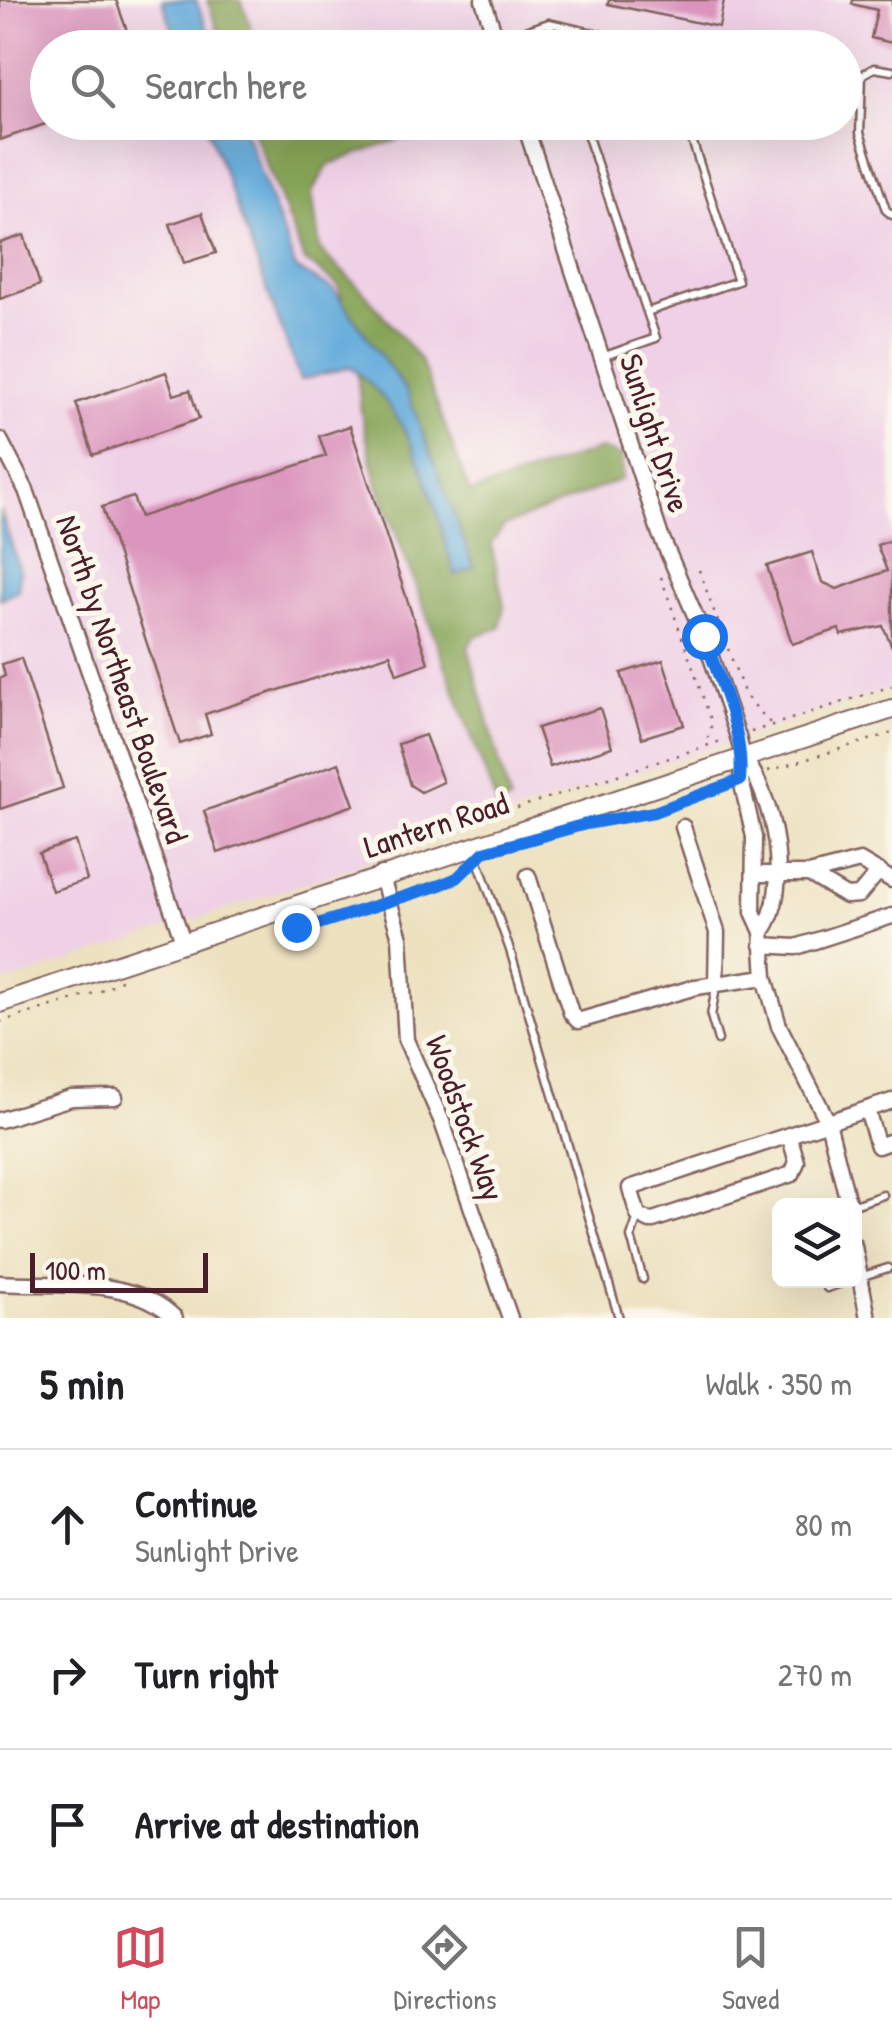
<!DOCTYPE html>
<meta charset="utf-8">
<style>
:root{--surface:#fff;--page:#f6f6f6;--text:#202124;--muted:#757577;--line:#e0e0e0;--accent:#d1495b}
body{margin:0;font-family:"Patrick Hand",sans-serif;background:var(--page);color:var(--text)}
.controls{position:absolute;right:30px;bottom:30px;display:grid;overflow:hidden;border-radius:15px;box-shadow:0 10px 40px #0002}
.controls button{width:90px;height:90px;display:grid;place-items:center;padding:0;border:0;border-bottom:2px solid var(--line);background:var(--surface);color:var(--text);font:50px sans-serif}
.scale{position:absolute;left:30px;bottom:25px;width:178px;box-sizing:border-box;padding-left:10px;border:5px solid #4a1f2b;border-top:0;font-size:28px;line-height:35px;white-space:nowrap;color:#4a1f2b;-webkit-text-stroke:8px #fbf7ec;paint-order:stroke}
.stop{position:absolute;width:30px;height:30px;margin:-22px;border:8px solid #1a73e8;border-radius:50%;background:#fff}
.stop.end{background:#1a73e8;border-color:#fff;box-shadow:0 2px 10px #0008}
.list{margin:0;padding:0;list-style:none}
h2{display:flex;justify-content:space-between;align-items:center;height:130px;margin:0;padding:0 40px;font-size:42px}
h2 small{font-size:32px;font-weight:400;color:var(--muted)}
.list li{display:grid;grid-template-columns:65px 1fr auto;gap:30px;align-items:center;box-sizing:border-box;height:150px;padding:0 40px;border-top:2px solid var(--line)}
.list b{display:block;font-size:38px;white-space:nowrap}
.list p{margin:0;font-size:32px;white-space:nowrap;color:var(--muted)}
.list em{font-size:32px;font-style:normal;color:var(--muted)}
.icon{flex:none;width:55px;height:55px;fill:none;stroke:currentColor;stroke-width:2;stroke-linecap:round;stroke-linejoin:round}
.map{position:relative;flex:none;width:892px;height:1318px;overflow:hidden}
.search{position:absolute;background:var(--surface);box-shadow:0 10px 40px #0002;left:30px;right:30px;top:30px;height:110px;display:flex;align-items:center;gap:25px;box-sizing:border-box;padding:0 35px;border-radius:55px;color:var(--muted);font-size:38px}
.sheet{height:580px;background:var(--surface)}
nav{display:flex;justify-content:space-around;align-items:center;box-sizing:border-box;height:140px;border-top:2px solid var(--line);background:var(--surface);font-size:28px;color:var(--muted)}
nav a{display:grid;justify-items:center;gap:5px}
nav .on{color:var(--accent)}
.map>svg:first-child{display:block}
.built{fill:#efd0e6;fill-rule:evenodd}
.forest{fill:#86a457;stroke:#686241;stroke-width:2.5}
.water{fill:#64acdb;stroke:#576683;stroke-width:2.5}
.building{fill:#dc95be}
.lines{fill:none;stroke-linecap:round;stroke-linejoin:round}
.service-casing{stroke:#83635f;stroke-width:11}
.minor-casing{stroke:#83635f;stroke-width:19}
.tertiary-casing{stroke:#83635f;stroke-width:22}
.path{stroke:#83635f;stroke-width:2.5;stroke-dasharray:2.5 8;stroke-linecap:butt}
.service{stroke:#fff;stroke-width:6}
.minor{stroke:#fff;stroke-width:14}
.tertiary{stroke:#fff;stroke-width:18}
.route{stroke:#1a73e8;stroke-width:12}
.labels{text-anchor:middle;stroke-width:10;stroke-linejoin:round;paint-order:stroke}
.street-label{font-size:32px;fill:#4a1f2b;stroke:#fbf7ec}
</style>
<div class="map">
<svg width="892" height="1318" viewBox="0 0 892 1318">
<rect width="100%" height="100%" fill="#fbf7ec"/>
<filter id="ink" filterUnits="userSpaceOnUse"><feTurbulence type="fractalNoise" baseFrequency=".01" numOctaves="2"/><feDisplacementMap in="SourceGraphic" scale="20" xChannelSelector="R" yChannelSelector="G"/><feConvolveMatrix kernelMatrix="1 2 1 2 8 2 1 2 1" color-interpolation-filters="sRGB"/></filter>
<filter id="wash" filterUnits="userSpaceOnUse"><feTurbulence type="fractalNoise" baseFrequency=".0048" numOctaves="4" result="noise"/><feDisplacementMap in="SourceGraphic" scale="40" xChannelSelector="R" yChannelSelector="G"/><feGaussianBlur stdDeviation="2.25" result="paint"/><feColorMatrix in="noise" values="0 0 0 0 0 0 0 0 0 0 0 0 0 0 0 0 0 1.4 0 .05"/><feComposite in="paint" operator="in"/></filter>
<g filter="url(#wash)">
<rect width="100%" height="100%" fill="#ede1c0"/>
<path class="built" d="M0 0H892V688L0 984ZM48 48H844V122H48Z"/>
<path class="forest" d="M207 0H241L258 47H224Z
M250 123H446L329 164 312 192 320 250 365 293 421 361 470 493 599 449 622 456V479L504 526 491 543 504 606 500 628 475 636 468 647 510 801 498 808 376 479 361 412 355 346 338 285 304 260Z"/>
<path class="water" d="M162 0H196L214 47H179Z
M206 123H242L296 269 333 289 407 392 474 568 455 575C433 503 416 412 350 367L300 380Z
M0 510 20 571 18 590 0 599Z"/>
<g id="blocks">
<path class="building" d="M0 0H116L133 48H48V123L0 140Z
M609 0H724L719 27 608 4Z
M853 0H892V43L871 38 877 10 852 4Z
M202 213 216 253 184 263 170 224Z
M24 235 40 285 0 299V243Z
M166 372 174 395 190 390 199 419 93 455 76 403Z
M350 426 428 663 397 674 390 654 205 714 211 734 180 744 102 507 133 497 140 517 326 456 319 436Z
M892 540V647L883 626 841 635 839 629 792 644 767 566 812 552 822 582 837 589 887 571 877 545Z
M21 658 63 788 0 809V678L5 676 2 664Z
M663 660 684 725 642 738 621 673Z
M600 708 612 747 550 767 537 728Z
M425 735 443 782 421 792 410 785 398 744Z
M339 763 354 805 218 853 204 811Z
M75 841 87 880 52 891 39 853Z"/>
</g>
</g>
<g filter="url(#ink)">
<use href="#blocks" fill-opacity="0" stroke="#83635f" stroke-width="2.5"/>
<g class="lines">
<defs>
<path id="service" d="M549 23 557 48
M498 40 549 23 660 48
M892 71 874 68 862 75 860 133 886 210 892 215
M583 122 647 312
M602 357 656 338 647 312 738 281 686 122
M474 850 510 950 619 1318
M716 987 711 1016 718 1040
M851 1206 883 1195
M638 1217 631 1237 643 1279
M860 1277 888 1268
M827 1288 850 1280"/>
<path id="minor" d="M483 0 499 48
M524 122 660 534 704 636 738 737 743 757 741 780 754 837 753 912 762 932 765 977 779 1026 828 1122 849 1206
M0 440 26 490 183 941
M743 757C774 796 793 889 762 932
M683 827 717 932 716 985
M381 874 400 938 406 1040 442 1122 510 1318
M755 874H809L860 861 892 880
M809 874 846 896 859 895 879 871
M528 876 571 1013 578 1021 696 987 765 977
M762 945 796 947 892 916
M867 1110 878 1146 892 1141
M0 1120 71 1098 115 1097
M789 1135 797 1162 792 1174 650 1221 638 1215 630 1188Z
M789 1135 892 1101
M854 1246 868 1318
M0 1283C57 1287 132 1275 175 1318"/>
<path id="tertiary" d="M0 1003 892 709"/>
</defs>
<use href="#service" class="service-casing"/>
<use href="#minor" class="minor-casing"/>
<use href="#tertiary" class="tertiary-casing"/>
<path class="path" d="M699 570 745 695 771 724
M661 577 712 723 706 744
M751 732 892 686
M768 771 892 733
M517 808 724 740
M606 820 662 810 727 784
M399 896 440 885 469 868
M289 925 309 927 377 904
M0 1022 104 990 125 977"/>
<use href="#service" class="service"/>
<use href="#minor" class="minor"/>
<use href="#tertiary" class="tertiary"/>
</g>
</g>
<g class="lines" filter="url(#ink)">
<path class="route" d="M296 927H309L440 885 457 878 484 852 586 824 654 812 740 780C745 732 719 681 704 636"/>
</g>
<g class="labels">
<g class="street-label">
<text transform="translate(655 433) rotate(72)" y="11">Sunlight Drive</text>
<text transform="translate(122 679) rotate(71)" y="11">North by Northeast Boulevard</text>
<text transform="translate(436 825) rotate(-18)" y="11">Lantern Road</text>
<text transform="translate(465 1118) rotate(70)" y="11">Woodstock Way</text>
</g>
</g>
</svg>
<div class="controls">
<button><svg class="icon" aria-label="layers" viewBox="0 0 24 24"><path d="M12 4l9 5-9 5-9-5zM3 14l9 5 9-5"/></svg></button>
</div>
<div class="scale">100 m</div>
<div class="stop" style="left:704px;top:636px"></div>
<div class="stop end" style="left:296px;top:927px"></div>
<div class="search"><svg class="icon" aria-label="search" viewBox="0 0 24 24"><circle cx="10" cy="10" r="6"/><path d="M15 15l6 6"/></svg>Search here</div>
</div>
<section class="sheet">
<h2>5 min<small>Walk · 350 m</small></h2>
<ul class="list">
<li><svg class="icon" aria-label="ahead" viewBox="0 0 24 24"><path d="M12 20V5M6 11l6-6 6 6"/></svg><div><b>Continue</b><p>Sunlight Drive</p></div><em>80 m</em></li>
<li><svg class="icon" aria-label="right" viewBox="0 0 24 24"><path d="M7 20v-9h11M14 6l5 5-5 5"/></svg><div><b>Turn right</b></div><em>270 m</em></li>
<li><svg class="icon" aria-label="arrive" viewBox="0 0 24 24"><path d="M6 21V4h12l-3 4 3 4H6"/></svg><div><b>Arrive at destination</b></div></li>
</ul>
</section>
<nav>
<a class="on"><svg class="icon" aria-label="map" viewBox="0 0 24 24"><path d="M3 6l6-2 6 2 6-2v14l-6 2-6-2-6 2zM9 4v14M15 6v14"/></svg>Map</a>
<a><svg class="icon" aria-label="directions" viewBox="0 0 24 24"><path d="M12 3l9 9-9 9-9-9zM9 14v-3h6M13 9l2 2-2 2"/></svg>Directions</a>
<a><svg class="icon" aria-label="saved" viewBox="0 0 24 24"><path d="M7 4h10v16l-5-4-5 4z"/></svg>Saved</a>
</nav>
